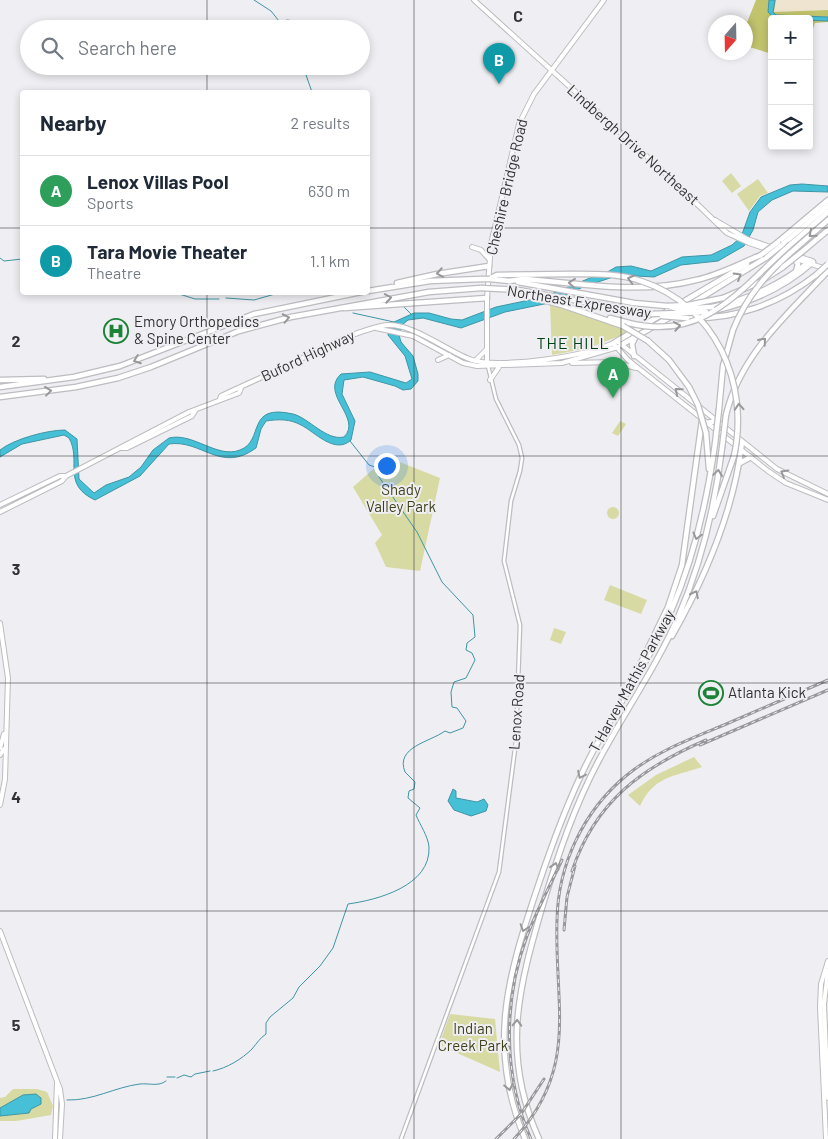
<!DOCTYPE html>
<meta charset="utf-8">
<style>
:root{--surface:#fff;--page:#f6f6f7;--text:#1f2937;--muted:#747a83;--line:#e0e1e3;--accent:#111827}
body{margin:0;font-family:Barlow,sans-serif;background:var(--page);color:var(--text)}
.controls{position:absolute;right:15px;top:15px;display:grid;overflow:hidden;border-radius:5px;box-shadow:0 2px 8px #0003}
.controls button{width:45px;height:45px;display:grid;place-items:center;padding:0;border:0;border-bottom:1px solid var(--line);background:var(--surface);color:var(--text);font:25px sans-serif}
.compass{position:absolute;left:708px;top:15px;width:45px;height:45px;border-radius:50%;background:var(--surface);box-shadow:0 2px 8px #0003;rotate:200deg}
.you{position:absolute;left:386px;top:465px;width:18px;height:18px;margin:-12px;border:4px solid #fff;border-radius:50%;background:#1a73e8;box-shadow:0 0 0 8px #1a73e833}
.badge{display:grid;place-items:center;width:32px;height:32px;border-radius:50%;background:var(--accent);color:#fff;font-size:16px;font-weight:700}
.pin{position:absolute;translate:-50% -41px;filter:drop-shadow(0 1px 2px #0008)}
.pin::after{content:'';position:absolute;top:26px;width:18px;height:15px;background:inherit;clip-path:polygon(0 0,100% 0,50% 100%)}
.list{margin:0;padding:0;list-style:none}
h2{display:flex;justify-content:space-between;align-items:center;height:65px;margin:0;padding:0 20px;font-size:21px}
h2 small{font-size:16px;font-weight:400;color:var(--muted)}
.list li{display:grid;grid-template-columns:32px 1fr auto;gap:15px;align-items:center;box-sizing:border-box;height:70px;padding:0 20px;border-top:1px solid var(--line)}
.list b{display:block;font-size:19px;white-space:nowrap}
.list p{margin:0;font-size:16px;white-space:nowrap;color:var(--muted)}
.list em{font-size:16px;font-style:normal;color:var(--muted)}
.icon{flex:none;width:28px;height:28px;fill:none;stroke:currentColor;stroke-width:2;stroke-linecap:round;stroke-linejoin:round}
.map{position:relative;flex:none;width:828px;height:1139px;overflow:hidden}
.search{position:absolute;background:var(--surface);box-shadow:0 2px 8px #0003;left:20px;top:20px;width:350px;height:55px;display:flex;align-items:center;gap:12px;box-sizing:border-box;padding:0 18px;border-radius:28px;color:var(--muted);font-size:19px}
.panel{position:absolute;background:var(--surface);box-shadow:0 2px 8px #0003;left:20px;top:90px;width:350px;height:205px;border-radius:5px}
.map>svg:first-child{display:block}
.industrial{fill:#eee4cf}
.green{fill:#d8daa3}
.forest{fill:#c2c46d}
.water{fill:#46c0d6;stroke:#4095a5}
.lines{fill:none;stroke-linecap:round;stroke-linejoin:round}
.stream{stroke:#4095a5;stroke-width:1}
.minor-casing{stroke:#bdbcc0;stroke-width:5}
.major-casing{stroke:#bdbcc0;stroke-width:6}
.highway-casing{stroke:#bdbcc0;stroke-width:7}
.minor{stroke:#fff;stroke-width:2.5}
.major{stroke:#fff;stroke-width:4}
.highway{stroke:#fff;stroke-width:4.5}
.rail-casing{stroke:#98979a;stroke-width:3}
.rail{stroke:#efeef2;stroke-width:1;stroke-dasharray:4;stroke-linecap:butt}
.highway-bridge-casing{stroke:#bdbcc0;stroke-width:7;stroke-linecap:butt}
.highway-bridge{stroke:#fff;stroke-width:4.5}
.oneway{stroke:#98989a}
.grid{fill:none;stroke:#323234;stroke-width:1;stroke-opacity:0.55}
.labels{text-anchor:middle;stroke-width:4;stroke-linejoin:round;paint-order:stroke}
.street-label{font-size:15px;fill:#323234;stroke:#efeef2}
.poi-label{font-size:15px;fill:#323234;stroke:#efeef2;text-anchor:start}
.park-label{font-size:15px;fill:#3f401a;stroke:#efeef2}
.neighbourhood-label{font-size:16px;letter-spacing:1px;fill:#004313;stroke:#efeef2}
.grid-label{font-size:16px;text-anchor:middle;font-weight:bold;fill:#323234;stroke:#efeef2;stroke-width:4;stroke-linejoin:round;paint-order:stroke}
</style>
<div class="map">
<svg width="828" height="1139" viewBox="0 0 828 1139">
<rect width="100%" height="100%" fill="#efeef2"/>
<path class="industrial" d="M776 0H828V10L774 12Z"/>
<path class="green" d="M731 173 741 186 732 193 722 181Z
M758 179 768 193 760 196 749 211 737 194Z
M550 305C566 310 619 321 627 333L589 348 552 355Z
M620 421 626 424 618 436 612 433Z
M387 457 440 478 420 571 386 567 375 543 382 535 353 487Z
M607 513a6 6 0 1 1 12 0a6 6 0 1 1-12 0Z
M610 585 647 600 641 614 604 600Z
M554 628 566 632 561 644 550 640Z
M694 757 702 767C673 777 654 776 640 806L628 795 656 775Z
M450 1014 495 1019 500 1072 439 1045Z
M13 1089H37L47 1092 53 1106 51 1115 16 1121H0V1098L5 1097Z"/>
<path class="forest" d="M756 0H776L774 12 828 10V22L815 23 809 39V19H772V54L746 46V25Z"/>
<path class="water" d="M769 0H775L773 12 776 15 828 17V21L775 19 768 12Z
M802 184 828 186V192L793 191 772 200 758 212 753 230 744 246 718 261 681 265 654 277 619 275 583 287 549 303 505 312 461 328 423 318 408 320 402 325 399 335 401 342 413 356 418 374V381L411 389 403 390 395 386 363 377 344 380 342 394 355 421 351 440C335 455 315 432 301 425 290 419 279 419 266 421L261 429 256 448C221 474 201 439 169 444L140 476 95 500C61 484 82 461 69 438L64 435 22 444 0 457V450C14 439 47 430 65 430L77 439 79 479 94 493 106 485 129 477 141 467 153 450 169 438C193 432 217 459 240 450 265 441 245 403 293 414 309 418 326 441 344 437 363 418 319 394 341 374L370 372 406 383 412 379 405 356 388 335 389 327 394 322 414 313H429L451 319 462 320 496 307 544 297 590 278 604 274 616 267 631 266 651 271 682 257 711 255 732 245 741 237 750 212 761 197 790 185Z
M453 789 456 791V798L477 802 484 799 488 805 486 811 471 816 454 810 448 801Z
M36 1094 41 1098V1104L31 1109 29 1113 0 1116V1108L23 1095Z"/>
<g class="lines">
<path class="stream" d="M254 0 271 11 279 21H283
M287 20 294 21 299 29
M311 66 306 75 312 92
M368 238V253
M0 258 4 261 22 259
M173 292 195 299H219
M226 298 254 300 282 292
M404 307 411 314
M353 313 394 322
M350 441 369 465 375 467
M213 1071C227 1068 242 1059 252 1049 257 1043 260 1038 266 1034V1023L270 1017 293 998 299 987 320 966 333 948 348 904C377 900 431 886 429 847 428 836 420 825 416 815L420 808 408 798 409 791 414 789 415 782 405 772C395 747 430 742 445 731L450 733 463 728 466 721 457 708 452 707 451 692 454 682 466 678 475 660 472 653 466 650 467 643 475 637 473 615 442 582 417 532 379 477 380 471
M167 1077H175
M177 1078 184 1075 191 1077 195 1074 210 1071
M67 1100C93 1101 115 1087 140 1084 150 1083 158 1087 166 1081"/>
<defs>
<path id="minor" d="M401 1139 499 872 516 741 520 625 504 561 511 501 520 471 522 458 519 445 496 399 488 366"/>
<path id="major" d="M474 0 664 172 727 233 749 243 826 269
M715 220 747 239 812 261
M472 247 481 250 489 259
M376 328 413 336 463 363 477 366 562 363 618 347
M613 343 628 360 768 471 786 483 828 500
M438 360 449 355
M475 361 486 350
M487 362V298L491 244 519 124 534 94 604 0
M572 363 614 362 636 368
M490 380 499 367
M220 399 221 396C246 384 272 373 297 361 325 347 351 333 381 326 409 319 447 352 472 360 498 369 594 356 617 341L777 469 828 494
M122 448H127L192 416 195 411
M0 505 60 476H66L189 412 239 393 241 388
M0 512 62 481 66 476
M0 623 8 678 5 779 0 805
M0 748 4 734
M0 755 4 749
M0 931 60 1089 62 1104 60 1139
M828 971 824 1004 828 1098
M55 1139 57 1082
M826 1139 820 1007 821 984 828 961"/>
<path id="highway" d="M778 242 828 200
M783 244 828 206
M791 244 828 212
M796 248 828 220
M803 251 828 230
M794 259 798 264 796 271
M491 278 497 275 569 274
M490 279 510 281
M509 281 523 279C582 283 639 295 696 280 719 275 739 264 761 255
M518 282 634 303 667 306
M397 283 437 274 489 266
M518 290 651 314
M368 291 430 281 481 279
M519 291 528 296 562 305 623 326
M723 298 760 282 783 267
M691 304 767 257
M712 307C747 300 782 284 810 261
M344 308 487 298
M717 310C752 302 786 286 813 262
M610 318 629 323
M687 318C734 320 779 304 816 275
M617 341 747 264
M648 341 669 360 689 387
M621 345 672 316
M634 356 632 344 635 338
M0 380 44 379
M0 387 74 377 120 366 254 314 361 292
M0 397 76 387 118 378 151 367 239 331 291 317 429 292 481 288
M719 409 723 366 733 330
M726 415C740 355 787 315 828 271
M702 428 707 423 716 421
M706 433 709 469
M740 463 751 457
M713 516 734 456
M672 636C706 576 734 511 742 442
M638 669 668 607 682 565 702 420
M525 1139C487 1048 507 978 537 889 552 844 568 799 590 757 616 707 649 662 671 611 694 558 707 501 715 444
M539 1139C500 1053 519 986 544 901 559 852 575 805 599 760 625 711 657 666 679 615 702 561 715 506 722 448"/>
</defs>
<use href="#minor" class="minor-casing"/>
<use href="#major" class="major-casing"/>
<use href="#highway" class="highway-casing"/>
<use href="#minor" class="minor"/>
<use href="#major" class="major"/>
<use href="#highway" class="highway"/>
<defs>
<path id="rail" d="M700 745 828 690
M572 871C595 802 641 768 706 740
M564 930 567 897 575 866
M496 1139 521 1114 544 1079
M514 1139C580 1068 554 1005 557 920 558 865 583 811 627 775 655 752 690 739 724 725 759 710 793 695 828 680
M531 1139C503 1076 503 1001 527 936 537 910 550 885 562 860"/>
</defs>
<use href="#rail" class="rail-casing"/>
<use href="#rail" class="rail"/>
<defs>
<path id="highway-bridge" d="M761 255 778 242
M767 257 783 244
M783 267 803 251
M569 274C594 274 618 273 641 281 715 305 750 383 734 456
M816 275 828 264
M481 279H490
M481 288 518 290
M667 306 688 305 723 298
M671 307 678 309 712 307
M651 314 706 312
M662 316 687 318
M629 323C705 342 740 289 791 244
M623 326 648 341
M733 330C747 295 768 272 796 248
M689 387 698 405 706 433
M715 444 719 409
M722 448 726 415"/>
</defs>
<use href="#highway-bridge" class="highway-bridge-casing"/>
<use href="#highway-bridge" class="highway-bridge"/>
</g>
<defs><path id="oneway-chevron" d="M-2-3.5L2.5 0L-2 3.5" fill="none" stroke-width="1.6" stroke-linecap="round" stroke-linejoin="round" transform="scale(1.25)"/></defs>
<g class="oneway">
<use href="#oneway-chevron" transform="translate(812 234) rotate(139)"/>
<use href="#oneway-chevron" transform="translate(440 273) rotate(170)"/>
<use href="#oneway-chevron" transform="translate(738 276) rotate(-31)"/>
<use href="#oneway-chevron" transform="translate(631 279) rotate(-166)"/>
<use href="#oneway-chevron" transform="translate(572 283) rotate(-174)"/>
<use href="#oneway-chevron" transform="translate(388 298) rotate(-10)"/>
<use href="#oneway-chevron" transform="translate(286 318) rotate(-12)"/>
<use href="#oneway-chevron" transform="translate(677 326) rotate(-10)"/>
<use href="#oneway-chevron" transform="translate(763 341) rotate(-49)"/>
<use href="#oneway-chevron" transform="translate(137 360) rotate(160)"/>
<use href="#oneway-chevron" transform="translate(48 391) rotate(-7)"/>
<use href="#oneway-chevron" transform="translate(678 391) rotate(-141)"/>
<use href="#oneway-chevron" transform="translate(739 407) rotate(-94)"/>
<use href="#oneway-chevron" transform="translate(718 473) rotate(-82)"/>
<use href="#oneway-chevron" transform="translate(784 473) rotate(-150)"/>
<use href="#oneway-chevron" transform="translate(697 536) rotate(105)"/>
<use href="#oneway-chevron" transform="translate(695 594) rotate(-63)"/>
<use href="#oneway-chevron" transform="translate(581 775) rotate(116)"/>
<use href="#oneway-chevron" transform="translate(555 866) rotate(-73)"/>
<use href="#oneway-chevron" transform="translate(524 928) rotate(108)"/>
<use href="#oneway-chevron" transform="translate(517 1023) rotate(-88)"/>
<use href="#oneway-chevron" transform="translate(509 1087) rotate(79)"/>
</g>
<path class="grid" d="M207 0V29M414 0V1139M621 0V1139M207 66V92M0 228H22M368 228H828M207 292V1139M0 456H828M0 683H828M0 911H828"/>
<defs>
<symbol id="hospital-ring" viewBox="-11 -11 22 22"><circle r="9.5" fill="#efeef2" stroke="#1b8236" stroke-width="1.5"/><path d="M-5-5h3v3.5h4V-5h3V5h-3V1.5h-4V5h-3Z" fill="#1b8236"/></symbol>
<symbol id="stadium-ring" viewBox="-11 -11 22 22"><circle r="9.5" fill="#efeef2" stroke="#1b8236" stroke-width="1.5"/><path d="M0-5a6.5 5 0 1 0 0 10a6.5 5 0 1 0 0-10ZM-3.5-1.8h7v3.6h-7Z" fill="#1b8236"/></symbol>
</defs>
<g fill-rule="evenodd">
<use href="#hospital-ring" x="102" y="317" width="28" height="28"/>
<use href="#stadium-ring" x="697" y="679" width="28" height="28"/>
</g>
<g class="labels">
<g class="street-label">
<text transform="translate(633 145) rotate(42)" y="5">Lindbergh Drive Northeast</text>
<text transform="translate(507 187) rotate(-77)" y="5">Cheshire Bridge Road</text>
<text transform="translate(579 302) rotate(9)" y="5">Northeast Expressway</text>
<text transform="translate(308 356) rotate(-25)" y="5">Buford Highway</text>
<text transform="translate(632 681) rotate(-61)" y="5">T Harvey Mathis Parkway</text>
<text transform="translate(517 712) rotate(-86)" y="5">Lenox Road</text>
</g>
<g class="poi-label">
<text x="134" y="327">Emory Orthopedics<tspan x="134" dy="17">&amp; Spine Center</tspan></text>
<text x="728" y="698">Atlanta Kick</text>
</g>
<g class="park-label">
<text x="401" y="495">Shady<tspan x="401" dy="17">Valley Park</tspan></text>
<text x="473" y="1034">Indian<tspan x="473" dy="17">Creek Park</tspan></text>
</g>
<g class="neighbourhood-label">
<text x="573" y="349">THE HILL</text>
</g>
</g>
<g class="grid-label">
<text x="518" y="22">C</text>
<text x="16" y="347">2</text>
<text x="16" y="575">3</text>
<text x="16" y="803">4</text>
<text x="16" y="1031">5</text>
</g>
</svg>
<div class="controls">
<button>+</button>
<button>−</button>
<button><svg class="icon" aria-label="layers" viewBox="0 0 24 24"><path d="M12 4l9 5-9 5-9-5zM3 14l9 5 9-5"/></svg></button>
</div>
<svg class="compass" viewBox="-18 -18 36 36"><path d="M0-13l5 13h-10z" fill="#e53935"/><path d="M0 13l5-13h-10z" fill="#747a83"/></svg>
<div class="you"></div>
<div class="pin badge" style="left:613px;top:398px;background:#2e9e5b">A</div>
<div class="pin badge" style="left:499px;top:84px;background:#0f9aa8">B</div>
<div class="search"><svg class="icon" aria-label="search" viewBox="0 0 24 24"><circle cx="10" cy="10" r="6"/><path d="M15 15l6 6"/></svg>Search here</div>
<section class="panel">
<h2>Nearby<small>2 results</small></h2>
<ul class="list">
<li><span class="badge" style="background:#2e9e5b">A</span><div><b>Lenox Villas Pool</b><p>Sports</p></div><em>630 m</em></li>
<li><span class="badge" style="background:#0f9aa8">B</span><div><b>Tara Movie Theater</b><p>Theatre</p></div><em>1.1 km</em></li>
</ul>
</section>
</div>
